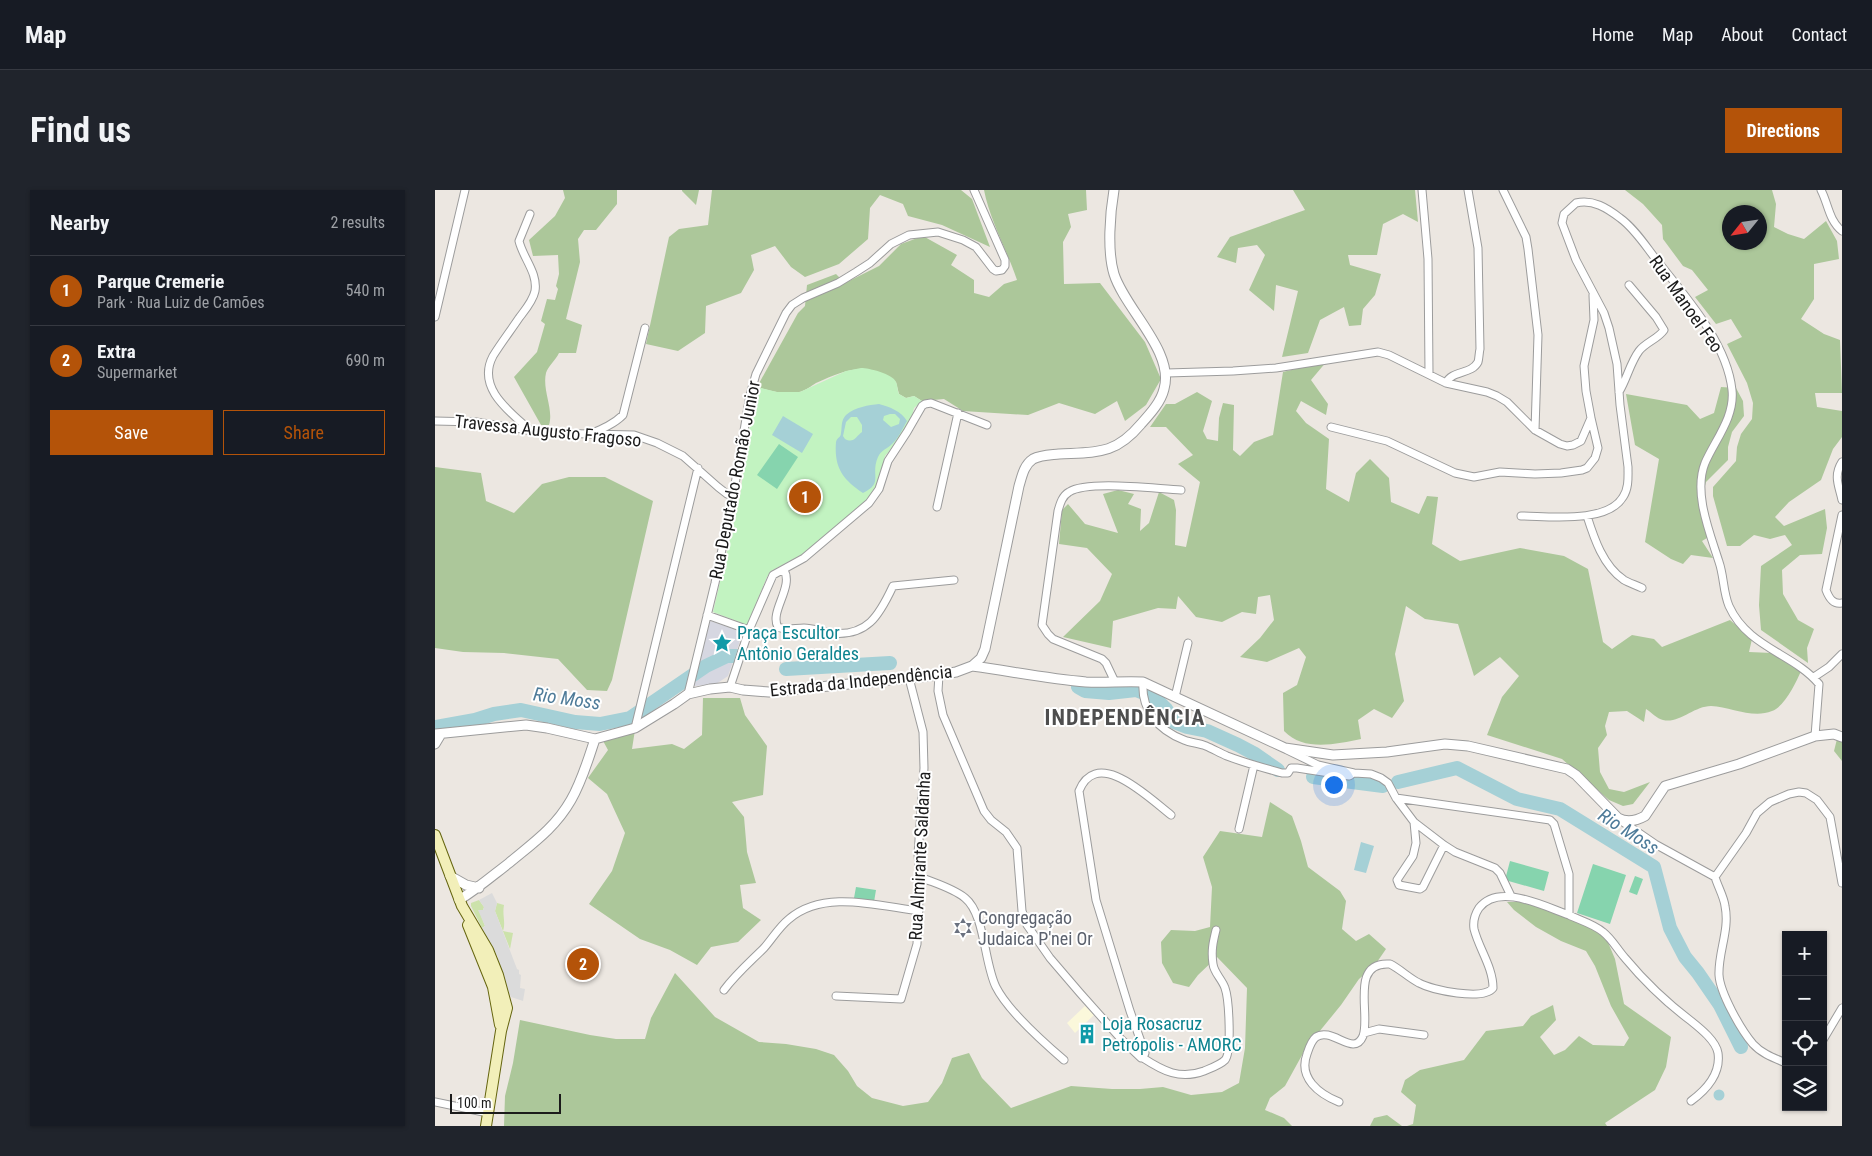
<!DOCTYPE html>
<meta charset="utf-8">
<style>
:root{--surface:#171b24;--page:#20242c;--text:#f1f3f6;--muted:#9ea1a6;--line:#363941;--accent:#b45309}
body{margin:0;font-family:"Roboto Condensed",sans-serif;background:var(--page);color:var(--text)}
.controls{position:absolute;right:15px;bottom:15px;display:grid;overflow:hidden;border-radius:0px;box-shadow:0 1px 4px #0004}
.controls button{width:45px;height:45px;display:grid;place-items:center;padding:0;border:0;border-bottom:1px solid var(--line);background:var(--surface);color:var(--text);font:25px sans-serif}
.compass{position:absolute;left:1287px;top:15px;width:45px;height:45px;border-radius:50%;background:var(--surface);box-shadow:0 1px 4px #0004;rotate:240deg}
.scale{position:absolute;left:15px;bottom:12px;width:111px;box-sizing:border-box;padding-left:5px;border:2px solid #1b1b1b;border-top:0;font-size:14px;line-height:18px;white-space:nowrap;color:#1b1b1b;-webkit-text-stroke:4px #fff;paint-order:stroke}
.you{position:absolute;left:898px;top:594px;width:18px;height:18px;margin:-12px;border:4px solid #fff;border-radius:50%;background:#1a73e8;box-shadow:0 0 0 8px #1a73e833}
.badge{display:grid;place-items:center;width:32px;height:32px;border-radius:50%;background:var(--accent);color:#fff;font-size:16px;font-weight:700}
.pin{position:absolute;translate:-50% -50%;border:2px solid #fff;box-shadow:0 1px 5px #0006}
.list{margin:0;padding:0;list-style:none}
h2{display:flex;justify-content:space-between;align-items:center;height:65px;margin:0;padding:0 20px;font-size:21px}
h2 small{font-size:16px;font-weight:400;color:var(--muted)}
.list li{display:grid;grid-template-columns:32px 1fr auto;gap:15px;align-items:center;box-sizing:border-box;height:70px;padding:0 20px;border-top:1px solid var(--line)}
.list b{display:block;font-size:19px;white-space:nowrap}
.list p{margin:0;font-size:16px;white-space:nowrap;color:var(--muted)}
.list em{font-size:16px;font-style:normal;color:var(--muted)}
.actions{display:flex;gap:10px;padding:15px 20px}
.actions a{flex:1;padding:11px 0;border:1px solid var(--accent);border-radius:0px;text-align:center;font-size:18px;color:var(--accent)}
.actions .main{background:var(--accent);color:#fff}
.icon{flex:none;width:28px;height:28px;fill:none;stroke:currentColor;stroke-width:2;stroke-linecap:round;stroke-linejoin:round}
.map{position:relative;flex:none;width:1407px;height:936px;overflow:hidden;border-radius:0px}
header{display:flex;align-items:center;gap:30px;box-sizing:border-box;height:70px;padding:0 25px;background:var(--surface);border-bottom:1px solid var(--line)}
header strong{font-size:24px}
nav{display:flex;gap:28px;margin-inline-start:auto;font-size:18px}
.intro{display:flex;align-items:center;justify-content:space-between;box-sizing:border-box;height:120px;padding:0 30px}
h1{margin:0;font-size:35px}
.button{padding:12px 22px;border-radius:0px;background:var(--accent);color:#fff;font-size:18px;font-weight:700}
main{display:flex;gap:30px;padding:0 30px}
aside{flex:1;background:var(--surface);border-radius:0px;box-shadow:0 1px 4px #0004}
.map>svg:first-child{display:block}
.education{fill:#fbf8db}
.grass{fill:#cce2ab}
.forest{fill:#acc79a;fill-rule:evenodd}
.park{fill:#c2f3c1}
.pitch{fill:#86d4ae}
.parking{fill:#dbdbdb}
.plaza{fill:#d6d7e1}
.water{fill:#a5d0d6;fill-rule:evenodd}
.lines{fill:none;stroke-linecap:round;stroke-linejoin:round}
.river{stroke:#a5d0d6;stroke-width:14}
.minor-casing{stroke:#9c9c9c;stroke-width:9}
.tertiary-casing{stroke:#9c9c9c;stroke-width:11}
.secondary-casing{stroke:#65650f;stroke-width:12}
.minor{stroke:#fff;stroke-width:7}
.tertiary{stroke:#fff;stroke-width:9}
.secondary{stroke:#f2efb9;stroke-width:10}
.labels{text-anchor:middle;stroke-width:4;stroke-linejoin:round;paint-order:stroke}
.street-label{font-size:18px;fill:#1b1b1b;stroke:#fff}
.culture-label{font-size:18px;fill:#0d838f;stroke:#fff;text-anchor:start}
.worship-label{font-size:18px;fill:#5b616d;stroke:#fff;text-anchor:start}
.water-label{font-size:19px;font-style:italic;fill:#4e7b99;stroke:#fff}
.district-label{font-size:22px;font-weight:bold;letter-spacing:1px;fill:#4e4e4e;stroke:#fff}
</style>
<header>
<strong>Map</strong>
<nav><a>Home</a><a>Map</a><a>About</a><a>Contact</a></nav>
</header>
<div class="intro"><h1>Find us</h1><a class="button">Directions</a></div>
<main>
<aside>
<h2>Nearby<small>2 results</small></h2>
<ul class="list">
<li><span class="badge">1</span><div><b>Parque Cremerie</b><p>Park · Rua Luiz de Camões</p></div><em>540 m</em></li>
<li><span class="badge">2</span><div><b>Extra</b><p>Supermarket</p></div><em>690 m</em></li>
</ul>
<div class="actions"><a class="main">Save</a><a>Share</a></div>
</aside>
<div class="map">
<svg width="1407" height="936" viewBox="0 0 1407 936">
<rect width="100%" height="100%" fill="#ece7e1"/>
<path class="education" d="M650 816 659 825 640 843 632 833Z"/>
<path class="grass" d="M44 710 49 717 48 720H44L50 736 47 738 36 716V713Z
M62 713 69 715C67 725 71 732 68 741L78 743 75 759 60 721Z"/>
<path class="forest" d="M128 0H182V14L161 40H149L143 49 145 72 131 129 147 135 141 163H124C121 170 113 176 111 183 107 200 119 219 114 235H106L79 187 102 162 110 134 106 131 112 109 120 110 123 99 121 96 124 84 123 65 98 66 94 50 120 26 130 8Z
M247 0H264L261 15 247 1Z
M277 0H526L537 9 555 57 507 35 473 26 468 14 445 5 435 18 433 49 404 74 370 87 356 77 340 56 316 65 319 80 306 103 271 116 270 143 243 161 211 154 234 47 244 39 273 35Z
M549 0H651L652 20 633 24 636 37 628 52 629 94 665 93 710 152 726 189 711 215 690 231 682 211 660 224 624 213 593 225 528 221 509 209 487 211 479 206 471 208 464 204 461 192C431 171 412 179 381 193 376 196 370 201 364 202 350 205 336 201 322 197L363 123 370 116 372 95 401 84 410 93 444 76 466 54 488 46 522 65 516 75 539 90V103L554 107 569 94 582 90C572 60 555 31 549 0Z
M858 0H980L983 32 968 24 948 34 942 65H913L915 75 946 84 940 105 928 119 926 135 914 136 909 117 885 130 873 163 847 167 863 101 841 95 839 121 814 100 830 65 822 55 803 58 801 73 782 67 795 47 870 20Z
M1190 0H1337L1341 14 1339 37 1353 44 1369 49 1391 31 1402 51 1404 69 1379 74V109L1366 129 1389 144 1405 150 1407 203H1380L1382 217 1407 221V247L1398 259 1386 290 1354 312 1340 327 1349 336 1390 319 1392 338 1387 364 1365 365 1347 380 1348 404 1363 430 1379 439 1372 458 1373 473 1326 440 1324 415 1326 376 1357 355 1350 345 1335 349 1319 345 1305 356H1292L1278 306V297L1301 271 1302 257 1306 244 1317 229 1318 213 1312 193 1292 154 1307 147 1296 129 1281 134 1260 107 1273 100 1257 80 1248 76 1228 49 1227 35 1208 14ZM1294 22H1324V52H1294Z
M892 171 876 190 893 214 891 225 866 211 861 221 871 233 894 249 891 299 914 312 921 283 935 269 954 288 956 312 984 324 992 306 1003 307 997 354 1025 371 1085 358 1129 366 1153 379 1168 452 1177 459 1197 445 1219 449 1227 457 1295 430 1317 449 1314 462 1337 463 1366 481C1361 493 1349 517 1337 521 1318 529 1296 517 1276 516 1259 516 1244 534 1228 530 1222 529 1216 522 1211 519L1209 532 1192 521 1174 522 1170 536 1172 545 1163 558 1165 582 1174 599 1189 602 1215 592 1198 614 1188 616 1174 610 1127 569 1052 545 1067 507 1084 486 1065 467 1039 486 1023 434 990 429 971 416 960 464 969 511 957 528 939 519 923 530 926 549C901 554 869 562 849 541L848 503 862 495 871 467 864 458 832 472 805 467 825 448 839 430 835 405 823 407 821 424 807 422 787 432 761 427 743 406 741 419 723 418 678 431 676 458 628 447 665 411 677 384 652 358 624 354 627 320 633 314 650 334 683 343 668 304 683 300 699 304 693 314 706 319 705 341 714 333 724 302 739 310 741 320 740 355 751 357 765 292 743 274 758 265 731 237H715L731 214H740L762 202 777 211 768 241 772 249 783 251 784 228 788 213 799 215 798 260 805 266 819 252 838 245 848 182Z
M1286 197 1301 198 1308 211 1309 226 1297 242 1293 257V270L1271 292 1268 303 1277 345 1267 351 1278 368 1256 365 1248 374 1236 369 1210 352 1224 269 1200 255 1191 204 1252 215 1265 229 1279 223Z
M0 277 46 283 51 311 79 323 107 294 134 287H170L218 311 177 490 172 501 152 500 123 469 69 463 28 462 0 458Z
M268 508H305L310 525 332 556 328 605 297 612 309 627 312 662 321 693 305 695 308 718 326 730 303 752 276 757 262 775 235 760 205 749 154 714 177 681 190 643 172 604 153 588 173 560 167 549 200 540 197 559 237 554 249 559 267 545Z
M1407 544V571L1399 561 1403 545Z
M835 612 857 626 866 651 873 677 905 701 911 711 907 739 921 751 934 744 951 759 940 775 924 789 906 815 884 842 877 847 850 896 835 908 830 920 849 928 857 936H69L70 906 78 873 85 830 155 845 181 849H210L216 828 240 783 280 827 324 852 351 854 381 859 399 865 413 881 422 896 437 908 468 916 493 912 507 893 517 868 534 863 547 888 576 918 636 896 677 899H705L728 897 756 905 787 902 804 893 810 858 812 798 782 767 763 785 754 797 738 793 727 773 726 752 736 740 760 741 775 737 777 697 768 667 785 641 827 647Z
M1072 712H1105L1145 728 1172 750 1180 769 1189 814 1236 847 1231 877 1220 900 1170 933 1172 936H972L978 934 981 915 966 902 970 890 985 880 1029 870 1051 841 1088 836 1096 826 1118 815 1121 830 1105 847 1119 865 1130 860 1144 846 1158 855 1189 856 1194 848 1176 816 1160 776 1151 761 1126 751 1101 737 1079 720Z
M952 925 967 936H935L939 928Z"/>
<path class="park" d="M426 178C434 178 458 184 461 192 463 196 462 200 464 204L471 208 479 206 487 211 479 218 476 231 467 246 450 266 443 294 435 308 368 364 336 381 332 387 312 435 278 422 305 306 319 205 322 197 342 202H365L411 181Z"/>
<path class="pitch" d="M344 254 363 267 342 299 322 285Z
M1075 671 1114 682 1109 701 1070 690Z
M1158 674 1191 685 1175 734 1142 723Z
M1200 686 1208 689 1202 705 1194 702Z
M421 697 441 700 439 712 419 708Z"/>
<path class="parking" d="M57 703 62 713 60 721 82 779 84 780V784L86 785 85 798 90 799 88 811 76 807 64 781 63 767 47 738 50 736 43 720H48L49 717 44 710Z"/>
<path class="plaza" d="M275 431 308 442 293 486 281 494 259 496Z"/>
<path class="water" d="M444 214C455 217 466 221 472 231 468 238 463 249 457 254 452 259 446 260 443 267 435 285 449 293 428 303 407 289 399 277 401 252 402 247 406 248 406 243 407 236 406 230 411 225 420 217 434 215 444 214ZM455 224H460L465 229 464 234 456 237 448 230 449 226ZM416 227H422L427 235V242C421 246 419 254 410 249L408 246 411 232Z
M348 226 378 244 367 263 337 245Z
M926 652 939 656 931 683 919 680Z
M1278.5 905a5.5 5.5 0 1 1 11 0a5.5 5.5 0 1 1-11 0Z"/>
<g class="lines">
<path class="river" d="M351 479 455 473
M643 497 650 501 674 503 701 500 719 507 731 519 739 532 752 537 772 541 803 555 820 564 843 580
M0 537 40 530 59 524 86 520 140 532 165 534 195 528 271 476 292 466H302
M878 587 948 596
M963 592 1022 578 1082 609 1125 619 1219 677 1235 738 1250 767 1263 783 1285 815 1306 857"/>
<defs>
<path id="minor" d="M987 0 993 69 994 183
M1068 0 1091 47 1093 59 1103 145 1100 240
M1386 0C1393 13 1394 31 1407 41
M95 24 84 51C88 68 103 83 100 101 98 111 90 120 84 128 76 140 66 153 58 166 41 198 75 222 96 241
M0 127 30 0
M732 183 798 181 841 178 943 162 954 165 1011 193 1052 202 1062 206 1072 212 1100 240 1125 254 1132 256 1138 255 1146 251 1156 228 1151 201 1149 176 1159 130 1158 105
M1011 193C1017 180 1036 185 1043 172 1044 169 1044 163 1045 159L1043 58 1033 0
M1184 202C1192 189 1195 173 1204 161 1211 152 1223 149 1229 140L1221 127 1194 95
M0 231 41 232 111 243 199 245 222 253 248 266 283 297 292 304 298 306
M896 237 952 251 1020 283 1039 287 1065 282 1100 284 1126 283 1147 280 1152 278 1160 268 1163 258 1156 228
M155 244C167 239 179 234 188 225L210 138
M1407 272C1398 286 1404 296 1407 310
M502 317 523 223
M1407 325 1391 400C1394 408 1398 415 1407 413
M1086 326C1113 326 1172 334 1188 307 1194 298 1193 287 1193 277L1185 215 1182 174 1174 138 1169 123 1141 70 1127 33 1129 24 1141 13C1158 9 1172 18 1185 28 1199 38 1210 55 1220 68 1249 105 1292 152 1297 200 1300 227 1280 250 1270 273 1258 303 1275 343 1284 372 1289 386 1288 402 1294 416 1313 458 1358 463 1384 494L1380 546
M1152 326C1159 348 1168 376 1189 390 1194 393 1201 395 1207 398
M349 380C359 397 334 422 343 437 351 441 360 438 369 438 378 438 387 442 396 443 432 447 444 426 458 396L519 390
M272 425 314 440
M504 485 503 501 508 525 549 621 556 630 571 642 582 658 587 721 592 735 615 768 645 803 686 849 706 868H708L710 863 695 821 661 710 644 601C662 556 714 608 736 625
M1379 487 1394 477 1407 464
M680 492 671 473 667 469 618 449 613 444 607 435 623 321C625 314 627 306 634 302 653 290 721 299 746 300
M708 492C706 520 723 540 749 550 756 553 764 553 771 556 778 559 785 563 792 566 810 573 829 578 847 583H853L856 578H862L914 586 916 585
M295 497 314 440 338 385 369 368 434 313 444 299 453 271 472 242 487 216 490 214 496 213 552 235
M253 504 280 393 298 306 315 205 321 184 351 123 357 115 368 108 403 93 421 82 435 73 456 54 474 45 503 42 528 50 541 57 558 79 561 81 567 80 570 76V70L539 0
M740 507 753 453
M200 538 263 278
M852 560 883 575 919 583 936 584 946 588 953 593 961 608 979 632 981 653 978 666 962 690 964 695 985 699 988 697 1009 655
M961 608 1115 630 1119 634 1134 684V725C1144 730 1159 734 1168 742 1177 749 1182 759 1190 768 1210 792 1232 813 1256 831 1266 839 1281 851 1283 863 1286 884 1271 900 1256 911
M1185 630 1220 654 1280 687C1283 697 1289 707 1290 716 1295 740 1283 762 1284 785 1285 803 1306 840 1318 854 1327 864 1339 868 1351 873
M979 632 1009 655 1020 662 1060 678 1065 683 1076 706
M804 639 819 575
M485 687C499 693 518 698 530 708 550 724 549 773 561 797 573 821 608 852 629 870
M1280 687 1311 643 1322 623 1335 612 1354 604 1364 602 1371 603 1382 610 1395 627 1407 693
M289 800C301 784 315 772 329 758 337 749 344 737 354 729 389 699 443 716 484 721
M401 806 466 809 482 754 485 687 483 664 489 578 488 542 474 488
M929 843 944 839 989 845
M1388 850 1407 818
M708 868C728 881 745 890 769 881 776 878 785 875 790 870 797 862 794 809 790 798 787 789 779 783 778 774 776 761 778 752 781 740
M0 912 53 923
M904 912C884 904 863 888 872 864 874 858 876 851 881 847 897 836 919 868 928 846 936 825 914 771 955 774 965 779 974 788 984 793 997 800 1048 811 1058 798 1058 777 1044 759 1039 739 1038 732 1040 724 1044 718 1064 692 1110 717 1134 725"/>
<path id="tertiary" d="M537 476C575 481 613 489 651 492 670 493 689 491 708 492L850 558 898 565 952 562 1010 554 1033 556 1132 579 1141 585 1183 628C1192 633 1201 631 1210 626L1230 596 1304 574 1380 546 1399 544 1407 547
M0 544 91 535 112 538 160 549 200 538 239 514 253 504 275 499 295 497 308 500 334 502 504 485 521 482 537 476 546 468 550 459 584 296C587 286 589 275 598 269 606 265 616 265 624 264 662 262 680 265 706 234 715 224 726 212 729 199 740 162 690 119 679 84 672 61 675 23 679 0
M0 554 6 544
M15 686 31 695 44 698
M24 710C42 699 57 686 74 673 98 653 120 638 136 610 147 591 153 570 160 549"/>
<path id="secondary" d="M0 645 27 716 53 760 63 785 72 818 66 841 51 936
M33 735 58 797 65 835"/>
</defs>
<use href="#minor" class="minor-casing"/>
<use href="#tertiary" class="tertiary-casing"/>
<use href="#secondary" class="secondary-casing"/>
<use href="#minor" class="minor"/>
<use href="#tertiary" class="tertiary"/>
<use href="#secondary" class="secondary"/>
</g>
<defs>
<symbol id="sight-bare" viewBox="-9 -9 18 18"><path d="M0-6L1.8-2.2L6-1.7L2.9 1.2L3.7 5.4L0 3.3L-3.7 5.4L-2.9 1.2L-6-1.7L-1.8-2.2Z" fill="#0f9aa8" stroke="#fff" stroke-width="2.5" paint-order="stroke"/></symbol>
<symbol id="synagogue-bare" viewBox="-9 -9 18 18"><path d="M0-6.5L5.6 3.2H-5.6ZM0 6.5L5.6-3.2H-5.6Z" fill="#6b7280" stroke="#fff" stroke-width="2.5" paint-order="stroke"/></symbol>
<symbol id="building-bare" viewBox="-9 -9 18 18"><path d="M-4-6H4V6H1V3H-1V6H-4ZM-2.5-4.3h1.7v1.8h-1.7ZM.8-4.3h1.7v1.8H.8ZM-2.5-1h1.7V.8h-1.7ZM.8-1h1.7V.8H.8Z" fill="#0f9aa8" stroke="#fff" stroke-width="2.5" paint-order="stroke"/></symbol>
</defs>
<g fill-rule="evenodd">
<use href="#sight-bare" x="273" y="439" width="28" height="28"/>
<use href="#synagogue-bare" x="514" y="724" width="28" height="28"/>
<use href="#building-bare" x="638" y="830" width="28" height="28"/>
</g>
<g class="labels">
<g class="street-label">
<text transform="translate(1251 114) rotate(55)" y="6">Rua Manoel Feo</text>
<text transform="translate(113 241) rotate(6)" y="6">Travessa Augusto Fragoso</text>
<text transform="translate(300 290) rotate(-79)" y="6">Rua Deputado Romão Junior</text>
<text transform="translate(426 491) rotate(-6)" y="6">Estrada da Independência</text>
<text transform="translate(485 666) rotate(-87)" y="6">Rua Almirante Saldanha</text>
</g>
<g class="culture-label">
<text x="302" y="449">Praça Escultor<tspan x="302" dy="21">Antônio Geraldes</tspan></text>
<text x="667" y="840">Loja Rosacruz<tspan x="667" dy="21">Petrópolis - AMORC</tspan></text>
</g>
<g class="worship-label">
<text x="543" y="734">Congregação<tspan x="543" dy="21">Judaica P'nei Or</tspan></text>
</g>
<g class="water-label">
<text transform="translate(132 508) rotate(8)" y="7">Rio Moss</text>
<text transform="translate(1194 641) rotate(33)" y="7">Rio Moss</text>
</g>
<g class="district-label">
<text x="690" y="535">INDEPENDÊNCIA</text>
</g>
</g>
</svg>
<div class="controls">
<button>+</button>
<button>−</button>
<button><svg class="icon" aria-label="locate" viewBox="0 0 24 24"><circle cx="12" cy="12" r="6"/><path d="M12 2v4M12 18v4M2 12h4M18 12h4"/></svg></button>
<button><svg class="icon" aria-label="layers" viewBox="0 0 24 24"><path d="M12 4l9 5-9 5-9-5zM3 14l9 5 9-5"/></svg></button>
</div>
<svg class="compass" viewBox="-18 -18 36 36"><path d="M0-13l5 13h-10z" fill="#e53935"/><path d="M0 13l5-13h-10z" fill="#9ea1a6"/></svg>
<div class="scale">100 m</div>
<div class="you"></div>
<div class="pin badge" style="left:370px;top:307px">1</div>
<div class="pin badge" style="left:148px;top:774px">2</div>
</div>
</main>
